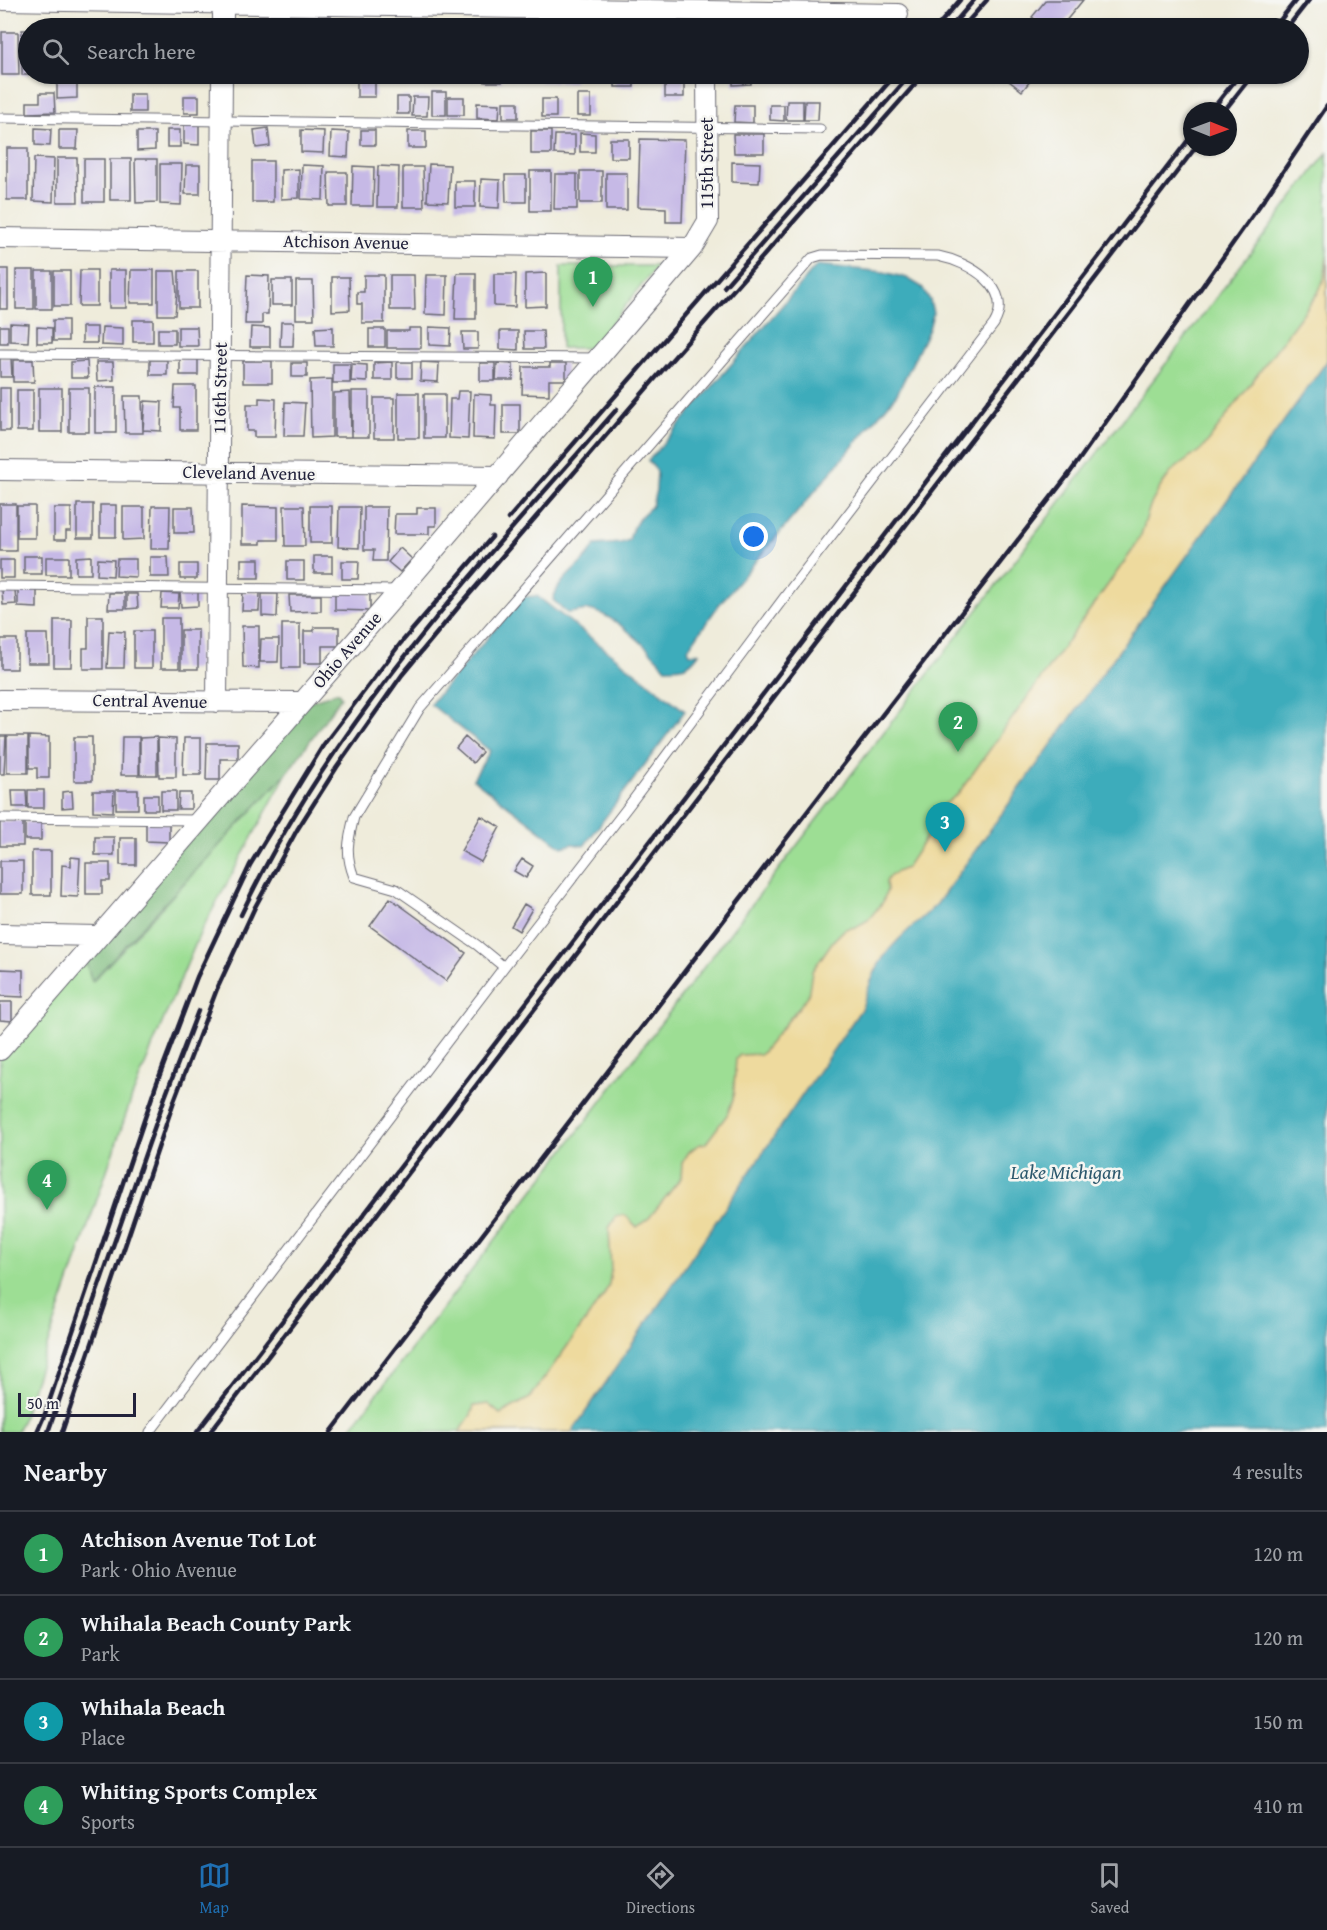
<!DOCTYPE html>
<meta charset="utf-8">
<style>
:root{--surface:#171b24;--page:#242831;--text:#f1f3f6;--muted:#9ea1a6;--line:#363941;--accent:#1f6fb2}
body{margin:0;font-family:"Gentium Book Plus",serif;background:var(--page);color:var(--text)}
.compass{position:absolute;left:1183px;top:102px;width:54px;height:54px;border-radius:50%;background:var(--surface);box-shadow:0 2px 4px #0004;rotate:91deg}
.scale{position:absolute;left:18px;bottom:15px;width:118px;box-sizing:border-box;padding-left:6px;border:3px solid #22223b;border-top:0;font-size:16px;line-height:21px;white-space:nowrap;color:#22223b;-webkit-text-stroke:4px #f6f6f2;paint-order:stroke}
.you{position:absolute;left:754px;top:537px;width:21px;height:21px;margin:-15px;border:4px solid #fff;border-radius:50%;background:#1a73e8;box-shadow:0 0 0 9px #1a73e833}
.badge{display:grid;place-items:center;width:39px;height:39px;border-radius:50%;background:var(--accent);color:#fff;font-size:20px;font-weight:700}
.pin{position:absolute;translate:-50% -50px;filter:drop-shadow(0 2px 3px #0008)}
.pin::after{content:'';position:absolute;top:32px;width:21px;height:18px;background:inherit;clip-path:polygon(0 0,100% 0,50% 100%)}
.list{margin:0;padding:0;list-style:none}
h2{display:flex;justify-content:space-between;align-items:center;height:78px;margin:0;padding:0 24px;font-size:26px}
h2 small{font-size:20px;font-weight:400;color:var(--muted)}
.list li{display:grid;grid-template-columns:39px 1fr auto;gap:18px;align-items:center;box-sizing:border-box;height:84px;padding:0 24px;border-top:2px solid var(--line)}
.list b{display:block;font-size:22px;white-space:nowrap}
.list p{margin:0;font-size:20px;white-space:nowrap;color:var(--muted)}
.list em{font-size:20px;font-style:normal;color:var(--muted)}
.icon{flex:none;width:33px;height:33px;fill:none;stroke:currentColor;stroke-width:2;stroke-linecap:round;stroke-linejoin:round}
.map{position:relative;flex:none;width:1327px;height:1432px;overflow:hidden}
.search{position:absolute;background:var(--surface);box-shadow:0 2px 4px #0004;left:18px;right:18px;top:18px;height:66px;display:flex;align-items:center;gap:15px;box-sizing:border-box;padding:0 21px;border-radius:33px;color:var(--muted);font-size:22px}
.sheet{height:414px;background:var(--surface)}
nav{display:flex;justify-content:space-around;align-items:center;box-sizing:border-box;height:84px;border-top:2px solid var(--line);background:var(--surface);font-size:16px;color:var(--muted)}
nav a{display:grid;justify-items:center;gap:3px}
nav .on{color:var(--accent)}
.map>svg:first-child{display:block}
.green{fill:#9dde94;stroke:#608068;stroke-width:1.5}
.forest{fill:#7ebd7e;stroke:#50705c;stroke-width:1.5}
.sand{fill:#eeda9e;stroke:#887e6c;stroke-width:1.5}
.water{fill:#3dacbb;stroke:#30677b;stroke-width:1.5}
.building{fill:#c6b9e6}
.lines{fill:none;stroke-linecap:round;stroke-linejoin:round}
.service-casing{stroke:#6a6973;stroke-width:11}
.minor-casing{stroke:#6a6973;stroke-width:22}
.service{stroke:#fff;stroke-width:9}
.minor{stroke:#fff;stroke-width:20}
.rail{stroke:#22223b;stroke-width:4.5}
.labels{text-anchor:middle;stroke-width:5;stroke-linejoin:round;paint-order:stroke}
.street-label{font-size:18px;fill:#22223b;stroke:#f6f6f2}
.water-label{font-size:20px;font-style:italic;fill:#2d596e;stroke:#f6f6f2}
</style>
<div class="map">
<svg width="1327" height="1432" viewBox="0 0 1327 1432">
<rect width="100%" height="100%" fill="#f6f6f2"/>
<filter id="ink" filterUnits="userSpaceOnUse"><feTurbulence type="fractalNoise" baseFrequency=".0167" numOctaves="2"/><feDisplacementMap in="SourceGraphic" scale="12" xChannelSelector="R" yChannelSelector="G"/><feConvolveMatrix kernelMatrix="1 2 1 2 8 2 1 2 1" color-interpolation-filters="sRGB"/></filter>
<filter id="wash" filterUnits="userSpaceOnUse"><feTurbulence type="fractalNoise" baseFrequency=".008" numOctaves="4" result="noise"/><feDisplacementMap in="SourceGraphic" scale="24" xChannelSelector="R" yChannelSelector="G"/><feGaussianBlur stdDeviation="1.35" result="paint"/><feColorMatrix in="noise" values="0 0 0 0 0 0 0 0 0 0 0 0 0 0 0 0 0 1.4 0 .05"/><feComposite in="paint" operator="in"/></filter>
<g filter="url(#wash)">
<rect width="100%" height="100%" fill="#efecdb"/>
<path class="green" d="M1327 153V361L572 1432H348Z
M561 266H657L592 348H561Z
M287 773 201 931 160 1028 132 1097 21 1422 17 1432H0V1058L84 957 93 981Z"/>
<path class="forest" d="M338 692 341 697 287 773 92 981 84 957 308 702Z"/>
<path class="sand" d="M1327 257V361L937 904 897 942 871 981 862 1008 572 1432H459L471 1415 474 1406 488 1404 500 1414 530 1398 604 1295 609 1284 611 1270 609 1228 616 1217 625 1215 637 1227 649 1218 681 1178 682 1163 689 1152 698 1145 706 1143 727 1115 733 1100 736 1059 740 1055 761 1054 808 996 812 971 833 941 845 929 856 927 868 920 883 902 887 890 886 882 890 875 906 868 927 836 929 824 936 811 958 794 1132 551 1141 535 1150 506 1161 486 1172 471 1203 448 1318 293 1324 279Z"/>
<path class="water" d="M817 265 884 272 907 278 922 287 930 300 933 313 929 329 897 394 718 606 688 649 690 654 699 653C689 668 683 668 666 668 650 650 611 610 586 610 580 611 573 613 567 613L553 600C559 575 585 566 595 545L621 543 629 540 632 530 640 517 652 506 656 490 657 471 648 461Z
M1327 361V1432H572L862 1008C867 992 872 975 881 961 895 939 919 922 937 904Z
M537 596 685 711 584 846 573 844 562 847 473 779 490 751 430 704 523 597Z"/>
<g id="blocks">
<path class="building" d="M1046 0H1083L1060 28H1047L1032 17Z
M22 30H28V75H22Z
M2 32H18L19 75H2Z
M357 74H375V97H357Z
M376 74H393V81H376Z
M413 74H430V81H413Z
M485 74H502V82H485Z
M540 74H556V82H540Z
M559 74H574V82H559Z
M615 74H634V87H615Z
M665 74H684V97H665Z
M733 74H751V84L733 85Z
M1000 74H1036L1022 91Z
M77 79V98L57 99V80Z
M432 92H446V115H432Z
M40 93H54L55 112 27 113V102H40Z
M130 94H145V112H130Z
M577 95H591V116H577Z
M184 96H199V113H184Z
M397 97H409V114H397Z
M413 97H428L427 116H412Z
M448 97H464V115H448Z
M542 99H556V117H542Z
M787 101H803V120H786Z
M805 101H819L818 120H804Z
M503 102H518V118H503Z
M477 103 500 104 499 119 477 118Z
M735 105H753V123L734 122Z
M770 105H784V121L770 120Z
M184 125H199V145L184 144Z
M35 128 51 129 50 146 35 145Z
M268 128 270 146 256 148 254 130Z
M59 130H78L77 149H59Z
M167 130H180V147H167Z
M301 130 324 131 323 153 301 152Z
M361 130H375V145H361Z
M331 131 349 132 348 157 330 156Z
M408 131H426V148H408Z
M531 131H551V154H531Z
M137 132H155V150L137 151Z
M580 133 595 134V152H580Z
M733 134H764V153H734Z
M555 135H575V155L554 154Z
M610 139H629V158H610Z
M640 139 685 140 682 222H666V208L638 207Z
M7 148H28V200H7Z
M34 158 54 159 53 202 33 201Z
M57 158H77L78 202H57Z
M84 159H104V202H84Z
M110 159H131V200H110Z
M135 159H157V202L136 203Z
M252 161H273V202H252Z
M732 162 760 163 759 183 732 182Z
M160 164H182L181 205 160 204Z
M429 164 450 165 448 202 427 201Z
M186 165H200V194H185Z
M302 165 324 166 323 200 301 199Z
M353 166 374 167 373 206H352Z
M378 166 399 167 398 207H377Z
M403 167H423L424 207H403Z
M299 169V198L281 199V170Z
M530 171H551V211H530Z
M580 171H602V203H580Z
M328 172H347V206H329Z
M606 173H627V210H606Z
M555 174H577V209H554Z
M505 175H526V202H506Z
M481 179 500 180 499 208 480 207Z
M455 181H475V207H455Z
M0 269H8V309H0Z
M16 270H34V309H16Z
M80 270H97V306H79Z
M109 270H126V308H109Z
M131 270H154V303H130Z
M36 271H52V309H36Z
M54 271H70V306H54Z
M158 271H175L177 293 175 315H158Z
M179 271H198V308H179Z
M457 273H476V319H455Z
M546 273V306L525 307V274Z
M494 274H516L515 307 494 306Z
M247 275 269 276 268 314H262V324H245Z
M364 275H384V323H362V304H357V292H364Z
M390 275H414L415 310H390Z
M426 275H447L446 315 425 314Z
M332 277H349L350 310 332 311Z
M272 280H292V305H272Z
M296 281H313L314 319H296Z
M53 320H68V341H53Z
M133 320H153V342H133Z
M281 322H294L293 346H280Z
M10 323 29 324 28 342 10 341Z
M0 326H8V343H0Z
M37 327 52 328V343H37Z
M82 327H97V343H82Z
M102 327 123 328V346L101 345Z
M178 327H197L198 346H178Z
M251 327 270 328V347H250Z
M333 327V346H316L315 328Z
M429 327 451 328 450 346 429 345Z
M409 328H421V348H387V331H409Z
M158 329H175V344H158Z
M369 329H385V347H369Z
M500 331H518V350L500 349Z
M524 331H543L544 349H525Z
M462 332H478V349H463Z
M0 358H11L12 377H0Z
M180 359H198V375H180Z
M13 360H33L34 382H13Z
M150 360H167V375H150Z
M87 361 88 378H71V362Z
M243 361H272V383H243Z
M96 362H113L114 380 97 381Z
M392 362V380H374V363Z
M397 362H412V378H397Z
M421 362 439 363 438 382 420 381Z
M292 363H307V377H292Z
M480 363H495V381H480Z
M497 363 513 364V380H496Z
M550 363H566V380H549V395L522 394 523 367H550Z
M333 364H350V383H333Z
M352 364 367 365V382L351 381Z
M332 379V437L311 438 310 380Z
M175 386H196V430H180V408H174Z
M95 387H116V433H95Z
M0 388H10V431H0Z
M39 388H62V432H39Z
M69 388H89V432H69Z
M17 390H33V431H17Z
M352 391H369V437H352Z
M458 391H470L468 439 449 438 450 399H457Z
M350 392 351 437H334V393Z
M398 393H419V438H398Z
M424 394H445V438H424Z
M474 394 491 395V405H496L495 439 473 438Z
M124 396H142L143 433H125Z
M259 398 276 399 275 437H254V431H247V404H259Z
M374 398H394V438H374Z
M145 401 162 402 161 431 143 430Z
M285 402 305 403 303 436H284Z
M503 404H520V434H503Z
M0 504H16V551H0Z
M77 504H93V538H77Z
M100 505H116V537H100Z
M17 506H35V538H17Z
M152 506H170L169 549H151Z
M242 506 278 507V540H261V544H242Z
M284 506H304L305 546H285Z
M310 506H332V543H310Z
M123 507H144V539L123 540Z
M174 507H193L194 533H174Z
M339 507H360L359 548 338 547Z
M364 507H387L386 561H373L374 550H364Z
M54 508H71V531H66V540H54Z
M417 508H436V526H429V534H394L395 514H417Z
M400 548 412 559 400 572 388 562Z
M24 556H42V574H24Z
M91 556V574H76V557Z
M314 556H332V573H314Z
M46 557H69V575H46Z
M150 557H168L169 577H150Z
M98 559 114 560 113 576 97 575Z
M117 559H136V577L116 576Z
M241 559H259V578H241Z
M0 560H14V578H0Z
M287 561H304V580H287Z
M342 561H359L358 579H342Z
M180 564H197V579H180Z
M2 590H15L16 604 3 605Z
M18 590H37V608L18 607Z
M180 592H198V606L181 607Z
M243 592 260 593 259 611H242Z
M335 592 370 593V611L335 610Z
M109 593H125V609H108Z
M162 593 179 594 178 608H161Z
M127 594H137L138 608 127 609Z
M262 594H278L277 617 262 616Z
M289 595H321V611L290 612Z
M88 616H103V669H83V648H88Z
M161 618H179V668H161Z
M54 620H72L71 667H54Z
M282 624H300V668H282Z
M242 626H259V668L243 667Z
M314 627H339V646H322V663H304V631H314Z
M181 630H198V669H181Z
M109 631 125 632 124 668H107Z
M134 631H152V668H134Z
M27 634H48L49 663H27Z
M1 639H17V669H1Z
M261 639H279L278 662H260Z
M0 736H6L4 774H0Z
M7 736H28V773H7Z
M29 736 49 737V778H37V768H29Z
M74 737H92V781H74Z
M122 737H139V775H121Z
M157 737V775H140V738Z
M465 737 482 752 473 763 456 748Z
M158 738 176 739V777H159Z
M184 738H201V775H183Z
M207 743H238V759H220V780H206Z
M12 790H26L27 807H13Z
M28 790H44V808H28Z
M116 790H138V809H116Z
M72 791 73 807 62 808V792Z
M93 791H114L113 812 93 811Z
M161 791H176V810H161Z
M179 793H191V809H178Z
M144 795H158V810H144Z
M481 816 500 827 481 862 461 851Z
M0 821H23V846H0Z
M25 822 41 823V840H25Z
M146 822 169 823V842L146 841Z
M95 837H114V855H95Z
M120 838H136V865H120Z
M32 851H51V895H32Z
M71 857 80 858 78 897 61 896 62 865 71 866Z
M522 859 533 866 526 878 514 871Z
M0 861H23V894H0Z
M86 863H110V881H102V894H86Z
M390 898 466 953 446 981 370 926Z
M524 904 532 909 519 931 511 926Z
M0 969 23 970V997L0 996Z
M0 1002H12V1021L0 1020Z"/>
</g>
</g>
<g filter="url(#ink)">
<use href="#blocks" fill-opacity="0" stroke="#6a6973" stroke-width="1.5"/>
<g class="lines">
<defs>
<path id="service" d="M0 118 820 129
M0 354 598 358
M0 586 400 590
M0 818 197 820
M150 1432 504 967 630 804 792 587 994 324C1015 288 969 262 938 256L822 255 812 258 420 708 354 817C348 841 345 854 354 877L396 889 477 945 504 967"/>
<path id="minor" d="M0 0 898 14
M223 28V0
M0 238 692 248
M0 470 498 476
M0 700 301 702
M217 702 222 74
M0 934 97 936
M0 1050 400 590 692 248 708 221 707 74"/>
</defs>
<use href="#service" class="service-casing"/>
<use href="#minor" class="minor-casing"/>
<use href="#service" class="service"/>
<use href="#minor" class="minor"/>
<path class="rail" d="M936 28 960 0
M950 28 974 0
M962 28 987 0
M1274 28 1296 0
M1287 28 1309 0
M1211 111 1240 74
M1224 111 1253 74
M724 287 911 74
M508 519 896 74
M241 915C331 723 478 567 617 409
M37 1432 45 1414 156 1085 197 977 250 865 324 744 400 644 492 537
M48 1432 165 1097 198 1011
M62 1432 174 1101 217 989 255 907 297 830 337 767 402 675 461 604 653 381 924 74
M197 1432 1192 135
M210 1432 1196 147
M331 1432 813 804 1069 474 1265 198 1327 106"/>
</g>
</g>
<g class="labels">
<g class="street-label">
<text transform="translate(707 163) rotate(-90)" y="6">115th Street</text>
<text transform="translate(346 242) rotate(1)" y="6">Atchison Avenue</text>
<text transform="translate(220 388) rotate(-89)" y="6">116th Street</text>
<text transform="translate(249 473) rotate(1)" y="6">Cleveland Avenue</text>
<text transform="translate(347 650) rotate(-49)" y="6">Ohio Avenue</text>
<text transform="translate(150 701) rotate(1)" y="6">Central Avenue</text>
</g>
<g class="water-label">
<text x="1066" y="1179">Lake Michigan</text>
</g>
</g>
</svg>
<svg class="compass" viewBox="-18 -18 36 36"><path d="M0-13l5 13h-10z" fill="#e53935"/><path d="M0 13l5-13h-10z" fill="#9ea1a6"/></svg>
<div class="scale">50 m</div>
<div class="you"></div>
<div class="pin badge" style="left:593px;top:307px;background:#2e9e5b">1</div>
<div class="pin badge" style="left:958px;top:752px;background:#2e9e5b">2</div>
<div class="pin badge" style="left:945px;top:852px;background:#0f9aa8">3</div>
<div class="pin badge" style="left:47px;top:1210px;background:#2e9e5b">4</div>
<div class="search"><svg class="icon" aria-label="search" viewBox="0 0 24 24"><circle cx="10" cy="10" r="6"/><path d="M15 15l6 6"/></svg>Search here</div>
</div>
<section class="sheet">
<h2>Nearby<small>4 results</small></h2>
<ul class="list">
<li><span class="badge" style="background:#2e9e5b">1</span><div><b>Atchison Avenue Tot Lot</b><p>Park · Ohio Avenue</p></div><em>120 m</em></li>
<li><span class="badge" style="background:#2e9e5b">2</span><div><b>Whihala Beach County Park</b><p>Park</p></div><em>120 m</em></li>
<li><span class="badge" style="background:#0f9aa8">3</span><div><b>Whihala Beach</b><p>Place</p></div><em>150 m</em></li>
<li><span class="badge" style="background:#2e9e5b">4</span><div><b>Whiting Sports Complex</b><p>Sports</p></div><em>410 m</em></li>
</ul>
</section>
<nav>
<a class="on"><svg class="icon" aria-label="map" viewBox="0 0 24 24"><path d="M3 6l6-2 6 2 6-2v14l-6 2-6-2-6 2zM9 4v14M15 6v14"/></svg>Map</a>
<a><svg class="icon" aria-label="directions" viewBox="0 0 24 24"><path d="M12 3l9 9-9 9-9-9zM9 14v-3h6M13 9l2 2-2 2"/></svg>Directions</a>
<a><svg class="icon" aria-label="saved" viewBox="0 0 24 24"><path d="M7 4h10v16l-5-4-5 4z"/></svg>Saved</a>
</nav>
